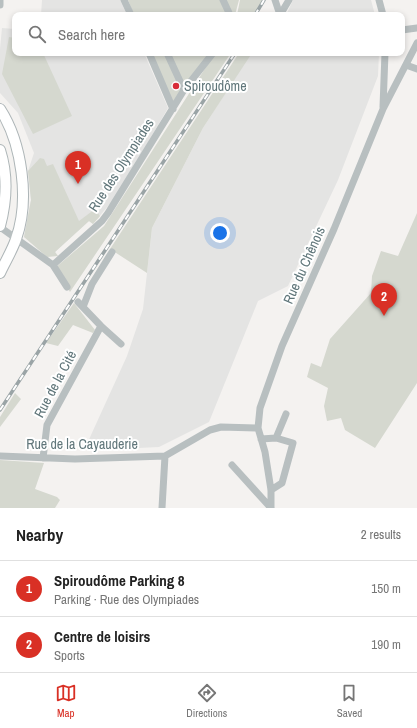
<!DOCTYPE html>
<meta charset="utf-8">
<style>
:root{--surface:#fff;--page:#f2f2f2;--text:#222;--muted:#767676;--line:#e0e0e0;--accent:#d93025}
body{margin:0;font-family:"Archivo Narrow",sans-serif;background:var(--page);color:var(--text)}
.you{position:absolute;left:220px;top:233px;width:14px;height:14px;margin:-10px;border:3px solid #fff;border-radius:50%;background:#1a73e8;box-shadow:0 0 0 6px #1a73e833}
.badge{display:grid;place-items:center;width:26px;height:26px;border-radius:50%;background:var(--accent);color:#fff;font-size:13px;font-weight:700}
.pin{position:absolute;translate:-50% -33px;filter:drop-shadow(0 1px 2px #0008)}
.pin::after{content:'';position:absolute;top:21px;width:14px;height:12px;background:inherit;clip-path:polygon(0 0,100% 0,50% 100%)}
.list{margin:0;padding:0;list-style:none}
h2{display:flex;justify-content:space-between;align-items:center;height:52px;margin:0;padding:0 16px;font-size:17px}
h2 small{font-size:13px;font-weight:400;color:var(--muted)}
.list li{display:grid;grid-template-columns:26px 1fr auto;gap:12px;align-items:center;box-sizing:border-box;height:56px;padding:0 16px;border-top:1px solid var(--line)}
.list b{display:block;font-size:15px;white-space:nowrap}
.list p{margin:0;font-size:13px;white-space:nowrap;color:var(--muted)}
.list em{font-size:13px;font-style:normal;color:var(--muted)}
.icon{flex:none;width:22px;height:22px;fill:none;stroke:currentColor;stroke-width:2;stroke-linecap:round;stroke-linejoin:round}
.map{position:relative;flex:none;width:417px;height:508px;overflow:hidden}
.search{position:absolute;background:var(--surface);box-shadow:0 2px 6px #0003;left:12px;right:12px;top:12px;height:44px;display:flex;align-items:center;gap:10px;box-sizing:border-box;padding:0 14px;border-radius:8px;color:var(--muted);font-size:15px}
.sheet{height:164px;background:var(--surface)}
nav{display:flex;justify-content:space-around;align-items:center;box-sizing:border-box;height:56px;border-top:1px solid var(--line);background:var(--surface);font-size:11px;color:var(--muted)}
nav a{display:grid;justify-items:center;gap:2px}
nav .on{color:var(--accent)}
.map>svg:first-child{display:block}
.built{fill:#e4e4e3}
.green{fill:#d5d8cf}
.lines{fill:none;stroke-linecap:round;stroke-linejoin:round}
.secondary-casing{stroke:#adb5b7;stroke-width:12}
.street{stroke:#b8bfc0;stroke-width:7}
.secondary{stroke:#fff;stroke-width:10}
.rail-casing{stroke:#9aa4a6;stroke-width:3.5}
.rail{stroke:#fff;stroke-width:2;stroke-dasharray:6;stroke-linecap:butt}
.poi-dot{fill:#d82c38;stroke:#fff;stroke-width:1.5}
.labels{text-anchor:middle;stroke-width:4;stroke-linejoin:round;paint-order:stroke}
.poi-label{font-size:14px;fill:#60767a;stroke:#fff;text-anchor:start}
.street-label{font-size:14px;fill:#60767a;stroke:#fff}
</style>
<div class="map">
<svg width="417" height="508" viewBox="0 0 417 508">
<rect width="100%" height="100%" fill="#f4f2f0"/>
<path class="built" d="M42 0H120L127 15H41Z
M293 0H371L375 15H276L287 13Z
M2 28 15 29V53H144L168 108 118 194 93 224 89 221 55 252 58 256 24 237 31 200 28 171 34 153 18 113 0 93V49Z
M251 53H379L378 76 338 180 288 286 258 301 209 422 159 447 97 450 86 446 127 356 143 309 152 228 203 128Z"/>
<path class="green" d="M128 0H239L235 15H134Z
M240 0H263L254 15H237Z
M9 37 15 38V53H43L72 116 33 134 2 74Z
M149 53H213L173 109Z
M215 53H231L70 292 55 268 104 226Z
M239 53H252L203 128 152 228 147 273 110 249Z
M40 158 44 159 47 166 53 164 79 221 95 209 100 216 93 224 89 221 55 252 58 256 47 257 24 237 31 200 28 171Z
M417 213V383L375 448 345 430 341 418 327 421 324 406 328 388 307 377 311 363 321 367 330 339 371 293 372 276 381 251 398 256Z
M74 303 95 330 93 333 73 325 58 346 46 343Z
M15 393 21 399 0 427V417Z
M0 460 44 463 35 489 57 497 60 500 55 508H0Z"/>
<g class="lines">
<defs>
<path id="secondary" d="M0 109C22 143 30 200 16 239 12 251 5 262 0 273
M0 150C8 175 7 200 0 226"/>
</defs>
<use href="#secondary" class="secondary-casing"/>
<path class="street" d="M124 0 131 15
M223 0 230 15
M275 0 279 12 283 10 289 0
M379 0 383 15
M0 5V0
M402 30 417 28
M149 53 173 109
M167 53 184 90
M406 65 417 69
M383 107 385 53
M0 227 53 265 67 287
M53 265 102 221 108 213 184 90 213 53
M78 302 101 326 121 344
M83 307 92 284 112 252
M276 438 286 414
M261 439 276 438 293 443 282 483 271 490
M0 456 75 459 165 456 210 430 221 427 258 428
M43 458 47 425 101 326
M232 465 271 508
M162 508 165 456
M271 508V490L265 452 258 428 260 408 282 346 334 229 383 109 417 43"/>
<use href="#secondary" class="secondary"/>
<defs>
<path id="rail" d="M255 15 264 0
M0 410 235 53"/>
</defs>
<use href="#rail" class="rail-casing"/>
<use href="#rail" class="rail"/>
</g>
<circle class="poi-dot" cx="176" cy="86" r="4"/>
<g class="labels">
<g class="poi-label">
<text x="184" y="91">Spiroudôme</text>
</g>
<g class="street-label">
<text transform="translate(121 165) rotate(-57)" y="5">Rue des Olympiades</text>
<text transform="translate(304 265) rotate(-66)" y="5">Rue du Chênois</text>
<text transform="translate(55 384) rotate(-62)" y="5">Rue de la Cité</text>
<text x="82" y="449">Rue de la Cayauderie</text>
</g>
</g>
</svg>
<div class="you"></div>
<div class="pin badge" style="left:78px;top:184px">1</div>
<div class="pin badge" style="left:384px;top:316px">2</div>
<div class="search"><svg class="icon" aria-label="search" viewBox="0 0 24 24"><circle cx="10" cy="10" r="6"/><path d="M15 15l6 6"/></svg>Search here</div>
</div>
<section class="sheet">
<h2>Nearby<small>2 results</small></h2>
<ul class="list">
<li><span class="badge">1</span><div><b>Spiroudôme Parking 8</b><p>Parking · Rue des Olympiades</p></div><em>150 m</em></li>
<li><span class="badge">2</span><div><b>Centre de loisirs</b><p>Sports</p></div><em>190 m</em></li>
</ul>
</section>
<nav>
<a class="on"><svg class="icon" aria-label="map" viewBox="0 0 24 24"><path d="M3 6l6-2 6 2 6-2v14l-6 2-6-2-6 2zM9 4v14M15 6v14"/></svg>Map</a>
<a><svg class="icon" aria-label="directions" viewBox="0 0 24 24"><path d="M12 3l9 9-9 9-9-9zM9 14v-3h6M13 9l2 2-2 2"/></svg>Directions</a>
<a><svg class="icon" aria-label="saved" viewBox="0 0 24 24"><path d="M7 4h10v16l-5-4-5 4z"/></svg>Saved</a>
</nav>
